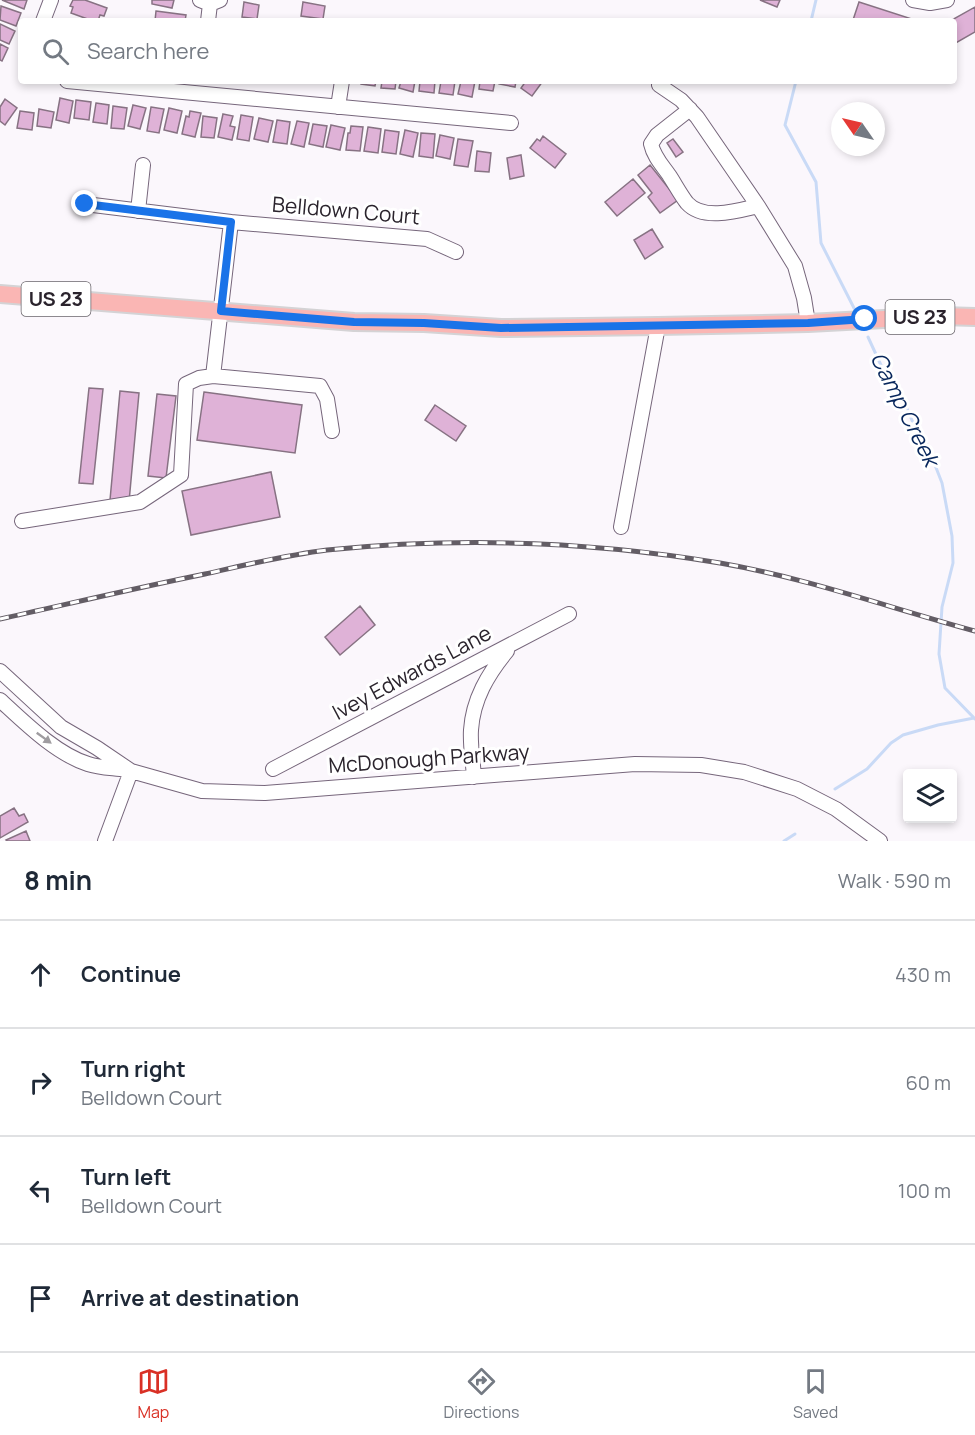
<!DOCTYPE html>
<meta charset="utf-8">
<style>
:root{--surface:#fff;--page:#f6f6f7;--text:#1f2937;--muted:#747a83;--line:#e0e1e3;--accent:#d93025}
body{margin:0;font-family:Manrope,sans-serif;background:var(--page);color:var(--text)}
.controls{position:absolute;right:18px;bottom:18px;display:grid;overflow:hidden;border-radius:6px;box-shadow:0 3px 9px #0003}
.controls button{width:54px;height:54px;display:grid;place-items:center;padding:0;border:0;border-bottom:2px solid var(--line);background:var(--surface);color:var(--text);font:30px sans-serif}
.compass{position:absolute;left:831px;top:102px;width:54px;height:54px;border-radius:50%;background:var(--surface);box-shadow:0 3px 9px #0003;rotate:304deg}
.stop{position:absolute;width:18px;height:18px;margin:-14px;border:4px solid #1a73e8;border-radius:50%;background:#fff}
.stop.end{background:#1a73e8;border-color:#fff;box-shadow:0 2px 6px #0008}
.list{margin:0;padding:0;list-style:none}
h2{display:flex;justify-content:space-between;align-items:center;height:78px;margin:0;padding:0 24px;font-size:26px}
h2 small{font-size:20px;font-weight:400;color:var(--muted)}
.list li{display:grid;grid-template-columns:39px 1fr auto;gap:18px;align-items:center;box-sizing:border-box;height:108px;padding:0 24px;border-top:2px solid var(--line)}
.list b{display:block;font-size:22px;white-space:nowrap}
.list p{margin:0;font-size:20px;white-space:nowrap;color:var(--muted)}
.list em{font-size:20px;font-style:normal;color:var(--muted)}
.icon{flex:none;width:33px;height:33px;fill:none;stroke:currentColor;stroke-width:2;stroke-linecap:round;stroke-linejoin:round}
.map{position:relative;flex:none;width:975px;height:841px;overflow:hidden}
.search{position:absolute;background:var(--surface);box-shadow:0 3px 9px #0003;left:18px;right:18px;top:18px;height:66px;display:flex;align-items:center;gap:15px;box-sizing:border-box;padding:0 21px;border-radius:6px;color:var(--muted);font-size:22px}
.sheet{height:510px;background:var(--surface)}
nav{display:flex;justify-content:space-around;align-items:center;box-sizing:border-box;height:84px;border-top:2px solid var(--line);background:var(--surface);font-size:16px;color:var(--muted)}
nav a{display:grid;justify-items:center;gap:3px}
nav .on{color:var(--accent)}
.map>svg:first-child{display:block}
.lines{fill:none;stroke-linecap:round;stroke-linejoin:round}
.stream{stroke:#c9daf6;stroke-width:3}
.building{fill:#dfb2d7;stroke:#877283;stroke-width:1.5}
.minor-casing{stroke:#76667b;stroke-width:16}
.major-casing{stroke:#d4d3d5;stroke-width:20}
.minor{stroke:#fff;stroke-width:14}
.major{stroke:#fab6b4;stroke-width:16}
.rail-casing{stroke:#635d65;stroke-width:5}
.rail{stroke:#fff;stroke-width:3;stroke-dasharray:9;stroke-linecap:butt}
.oneway{fill:#9f9ca0}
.route{stroke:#1a73e8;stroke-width:8}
.labels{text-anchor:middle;stroke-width:6;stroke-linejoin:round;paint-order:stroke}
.shield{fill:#fff;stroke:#6a656b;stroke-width:1.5}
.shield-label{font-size:20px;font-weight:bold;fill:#2a232c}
.street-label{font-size:21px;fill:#2a232c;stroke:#fff}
.water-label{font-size:22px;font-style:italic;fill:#07265b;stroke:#fff}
</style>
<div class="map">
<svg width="975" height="841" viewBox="0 0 975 841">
<rect width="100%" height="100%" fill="#fbf7fc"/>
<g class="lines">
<path class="stream" d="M811 21 816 0
M796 81 785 125 816 182 821 243 857 314
M868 337 891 387 905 404 914 425 926 442 942 483 952 536 953 563 942 607 939 654 945 688 975 719
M835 789 867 769 891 743 903 735 938 725 974 718
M784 841 795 834"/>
</g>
<path class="building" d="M2 0H27L24 9Z
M73 0H85L107 8 104 16 100 15 98 21H93L71 13 73 7 70 6Z
M152 0H174L172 8 152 4Z
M760 0H780L777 7Z
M244 2 259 5 257 19 242 17Z
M303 2 325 6 323 19 301 16Z
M859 2 915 20 914 21 853 20Z
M1 6 21 13 16 26 0 20Z
M975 7V32L954 44V21H950Z
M156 11 186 15 185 21H155Z
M0 24 15 31 9 44 0 40Z
M0 44 8 48 2 61 0 60Z
M361 81H376L375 86 361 84Z
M382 81H396L395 89 381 88Z
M401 81H415L413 92 399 88Z
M420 81H435L434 93 419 91Z
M441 81H455L453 95 439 93Z
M461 81H475L472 97 458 94Z
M480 81H495L493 91 479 89Z
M499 81H516L515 87 499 84Z
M526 81H543L532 96 521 88Z
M60 98 73 101 69 123 56 120Z
M5 99 17 108 5 125 0 121V107Z
M76 100 91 102 89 120 74 118Z
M96 103 109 105 107 124 93 122Z
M133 105 146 108 140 129 128 126Z
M113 106 127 108 124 129 111 128Z
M151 107 164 109 159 133 147 131Z
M169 108 182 111 177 133 164 130Z
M39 109 54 112 51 128 37 126Z
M20 111 34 113 32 130 17 128Z
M190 111 201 113 195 137 182 134 186 116 189 117Z
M223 114 233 116 230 126 235 127 232 140 218 137Z
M241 115 253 117 249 141 237 139Z
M203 116 217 118 214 138 201 137Z
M259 118 273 121 268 142 254 139Z
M277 120 290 122 287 144 273 142Z
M297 121 309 123 304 147 291 144Z
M313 124 327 126 323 147 309 144Z
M331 125 345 128 340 150 326 147Z
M351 126 363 127 360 151 346 150 348 133H350Z
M368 127 381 129 378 153 364 151Z
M385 130 399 132 396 154 382 152Z
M405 130 418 133 413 157 400 154Z
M421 133 435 134 433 158 419 156Z
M440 135 454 138 450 159 436 156Z
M543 136 566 154 555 168 530 148 537 139 540 141Z
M458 139 473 141 468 167 454 165Z
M673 139 683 152 676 157 667 143Z
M477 151 491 153 489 172 475 171Z
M521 155 524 176 510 179 507 158Z
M650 165 678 200 660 213 648 197 652 193 638 175Z
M633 179 645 193 617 216 605 202Z
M652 229 663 247 645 259 634 240Z
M89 388 103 389 93 484 79 483Z
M120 391 139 393 129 502 110 500Z
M204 392 302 405 295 453 197 440Z
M157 394 176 396 166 478 148 476Z
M435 405 466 426 456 441 425 420Z
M271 472 280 517 191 535 182 491Z
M360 606 375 625 340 655 325 637Z
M14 808 19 816 24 814 28 822 0 838V816Z
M26 831 30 841H7L6 840Z"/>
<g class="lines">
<defs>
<path id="minor" d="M200 0 210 4 220 0
M913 0 930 3 947 0
M43 21 51 0
M208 21 210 4
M67 81 511 123
M659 85 681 100 697 117 758 206 795 266 804 298 808 323
M338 107 342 81
M690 109 657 135 651 144C654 157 662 165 669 175 675 184 680 194 687 203 703 221 737 211 758 206
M138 211 143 165
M231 222 427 239 456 252
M213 376 320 386 327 399 332 431
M22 521 140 502 181 475 186 384 199 378 213 376 231 222 85 204
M621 527 658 326
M0 671 61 727 97 748 131 771 202 791 265 793 635 764 701 765 744 772 797 789 836 809 880 841
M0 700C24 722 56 754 88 764 100 768 114 768 126 770
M273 769 569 614
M474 777C473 762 470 745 471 730 473 699 488 674 507 651
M105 841 131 771"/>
<path id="major" d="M0 294 354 322 424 323 501 328 658 326 808 323 941 316 975 317"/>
</defs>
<use href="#minor" class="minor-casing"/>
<use href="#major" class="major-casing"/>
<use href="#minor" class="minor"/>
<use href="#major" class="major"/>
<defs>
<path id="rail" d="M0 619C68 604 136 588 205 574 245 565 286 555 327 550 458 537 590 541 720 563 807 578 890 608 975 631"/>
</defs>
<use href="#rail" class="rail-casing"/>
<use href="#rail" class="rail"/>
</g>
<defs><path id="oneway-solid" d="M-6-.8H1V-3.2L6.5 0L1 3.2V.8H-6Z" transform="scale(1.5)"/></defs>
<use class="oneway" href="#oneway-solid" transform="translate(44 738) rotate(36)"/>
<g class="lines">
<path class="route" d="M85 204 231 222 221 311 354 322 424 323 501 328 808 323 865 319"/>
</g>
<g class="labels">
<g class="shield">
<rect x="21.5" y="282" width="69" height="34" rx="4.5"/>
<rect x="885.5" y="300" width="69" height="34" rx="4.5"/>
</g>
<g class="shield-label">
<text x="56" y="306">US 23</text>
<text x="920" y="324">US 23</text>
</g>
<g class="street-label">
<text transform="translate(346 211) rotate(5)" y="7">Belldown Court</text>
<text transform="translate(412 673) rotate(-28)" y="7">Ivey Edwards Lane</text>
<text transform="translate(429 759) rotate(-4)" y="7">McDonough Parkway</text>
</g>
<g class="water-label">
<text transform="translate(905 409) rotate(63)" y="8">Camp Creek</text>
</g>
</g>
</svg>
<div class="controls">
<button><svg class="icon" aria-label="layers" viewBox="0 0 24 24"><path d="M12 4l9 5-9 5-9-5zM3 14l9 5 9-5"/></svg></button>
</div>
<svg class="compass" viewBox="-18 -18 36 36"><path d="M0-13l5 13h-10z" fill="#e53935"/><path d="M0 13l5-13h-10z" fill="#747a83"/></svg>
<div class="stop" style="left:865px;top:319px"></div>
<div class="stop end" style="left:85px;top:204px"></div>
<div class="search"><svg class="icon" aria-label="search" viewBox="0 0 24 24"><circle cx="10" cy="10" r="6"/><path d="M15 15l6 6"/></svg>Search here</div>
</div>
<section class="sheet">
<h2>8 min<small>Walk · 590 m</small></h2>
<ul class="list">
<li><svg class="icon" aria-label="ahead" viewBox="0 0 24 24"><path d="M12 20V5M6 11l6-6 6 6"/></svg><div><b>Continue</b></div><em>430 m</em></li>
<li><svg class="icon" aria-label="right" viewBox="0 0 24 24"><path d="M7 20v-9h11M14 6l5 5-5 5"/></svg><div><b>Turn right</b><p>Belldown Court</p></div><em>60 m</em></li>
<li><svg class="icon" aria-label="left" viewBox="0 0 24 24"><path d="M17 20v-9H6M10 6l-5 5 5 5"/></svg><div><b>Turn left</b><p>Belldown Court</p></div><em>100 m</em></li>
<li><svg class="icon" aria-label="arrive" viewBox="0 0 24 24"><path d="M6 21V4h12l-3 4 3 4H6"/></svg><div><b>Arrive at destination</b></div></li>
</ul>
</section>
<nav>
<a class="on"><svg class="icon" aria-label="map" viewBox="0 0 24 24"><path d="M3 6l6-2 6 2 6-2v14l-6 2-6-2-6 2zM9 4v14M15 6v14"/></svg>Map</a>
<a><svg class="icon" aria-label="directions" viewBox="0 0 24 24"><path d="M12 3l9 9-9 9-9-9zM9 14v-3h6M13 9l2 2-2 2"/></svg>Directions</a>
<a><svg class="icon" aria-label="saved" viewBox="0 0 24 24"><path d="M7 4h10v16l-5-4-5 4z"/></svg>Saved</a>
</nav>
